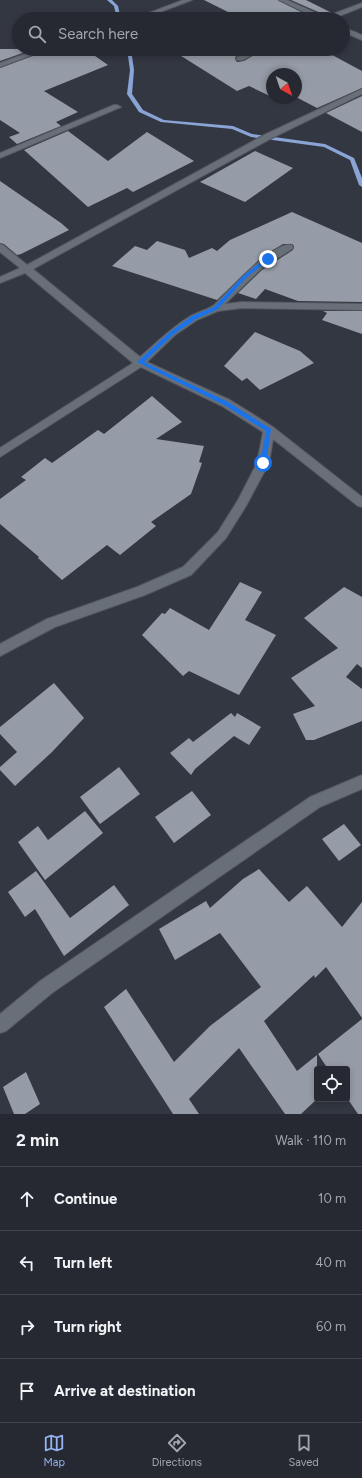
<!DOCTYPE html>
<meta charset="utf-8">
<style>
:root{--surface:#262931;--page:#32353d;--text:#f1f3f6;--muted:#a4a6ab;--line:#42454d;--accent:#95b2f1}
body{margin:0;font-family:Figtree,sans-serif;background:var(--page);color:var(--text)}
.controls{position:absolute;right:12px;bottom:12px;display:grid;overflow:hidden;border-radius:4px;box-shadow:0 2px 6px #0003}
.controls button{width:36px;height:36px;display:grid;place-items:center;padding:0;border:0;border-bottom:1px solid var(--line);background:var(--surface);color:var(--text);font:20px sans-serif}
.compass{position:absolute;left:266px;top:68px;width:36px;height:36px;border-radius:50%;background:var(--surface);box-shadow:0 2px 6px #0003;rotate:140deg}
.stop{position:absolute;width:12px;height:12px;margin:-9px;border:3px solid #1a73e8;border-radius:50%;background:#fff}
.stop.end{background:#1a73e8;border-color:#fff;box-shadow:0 1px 4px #0008}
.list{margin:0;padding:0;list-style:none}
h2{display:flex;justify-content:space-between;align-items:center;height:52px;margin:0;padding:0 16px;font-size:17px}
h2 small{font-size:13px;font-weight:400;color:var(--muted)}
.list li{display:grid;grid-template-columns:26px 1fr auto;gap:12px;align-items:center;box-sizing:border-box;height:64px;padding:0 16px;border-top:1px solid var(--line)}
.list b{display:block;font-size:15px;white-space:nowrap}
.list em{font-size:13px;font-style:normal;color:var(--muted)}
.icon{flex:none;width:22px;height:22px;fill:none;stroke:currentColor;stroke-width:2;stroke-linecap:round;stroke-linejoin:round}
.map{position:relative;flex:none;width:362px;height:1114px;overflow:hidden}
.search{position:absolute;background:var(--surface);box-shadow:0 2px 6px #0003;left:12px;right:12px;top:12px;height:44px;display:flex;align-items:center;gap:10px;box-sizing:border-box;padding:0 14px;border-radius:22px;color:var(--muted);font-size:15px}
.sheet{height:308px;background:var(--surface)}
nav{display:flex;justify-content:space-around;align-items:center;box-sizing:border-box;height:56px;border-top:1px solid var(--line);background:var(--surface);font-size:11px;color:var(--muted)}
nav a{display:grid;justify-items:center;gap:2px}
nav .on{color:var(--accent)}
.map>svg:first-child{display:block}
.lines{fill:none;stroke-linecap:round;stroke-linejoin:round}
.stream{fill:#8aa4d6;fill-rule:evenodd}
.building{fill:#969ca7}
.street-casing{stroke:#52565e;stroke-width:2}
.street{fill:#696f79;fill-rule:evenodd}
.route{fill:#1a73e8}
</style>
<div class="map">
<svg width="362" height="1114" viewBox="0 0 362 1114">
<rect width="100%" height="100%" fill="#333741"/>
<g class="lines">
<path class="stream" d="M107 0H112L118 6 121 19H117L114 6Z
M127 49H131L134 70 132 94 143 110 164 120 233 126 252 134 325 144 354 158 362 178V187L359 185 350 160 324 147 251 137 232 129 161 122 139 112 127 94 130 70Z"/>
</g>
<path class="building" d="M204 0H278L315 19H211L228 12Z
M291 0H306L332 13 325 15Z
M0 49H34L0 61Z
M50 49H85L108 65 44 91 78 112 56 122 61 126 17 144 9 137 20 133 0 120V68Z
M170 49H250L235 57V59L237 62 244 61 264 49H321L362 71V88L317 108 296 97V74H272V97L249 86 237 91Z
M362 96V132L326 113Z
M68 131 108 161 147 132 194 161 133 192 127 188 88 207 24 150Z
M255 151 293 168 245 202 200 182Z
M0 181 61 223 69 230 21 254 17 255 4 244 0 243Z
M292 212 362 243V302L298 301 265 289 256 299 238 293 262 270 293 250 294 246 292 244H283L262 257 217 300 112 266 135 246 147 250 157 241 185 250 189 258 212 248 217 251 230 240Z
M323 311H362V334L322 320 327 313Z
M255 332 300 351 314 363 260 390 247 378 242 381 224 366Z
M152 396 182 422 156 439 204 446 199 462 202 463 191 494 151 522 156 526 120 555 107 545 62 580 38 558 39 557 0 524V499L26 480 21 477 45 458 52 463 98 430 104 434Z
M240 582 262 592 245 620 276 635 239 695 189 671 183 676 142 635 162 613 165 614 170 608 209 630Z
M344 587 362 597V668L357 664 346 677 362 689V721L314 740H306L293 714 315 706 291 678 338 648 304 618Z
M54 683 84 718 52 752 15 786 0 770V767L17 752 0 734V727Z
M231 713 235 717 237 713 261 727 249 745 234 736 195 769 191 775 170 753 189 738 193 742Z
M119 767 140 794 100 824 80 797Z
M192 791 211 815 174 843 155 817Z
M85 811 103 833 45 880 18 842 38 826 48 840Z
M344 824 361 845 339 861 322 839Z
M259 869 289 902 307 886 342 927 362 902V1018L326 967 315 978 314 975 264 1021 297 1071 317 1055V1099L301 1114H285L239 1048 189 1099 199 1114H173L104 1007 126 989 174 1062 210 1026 261 987 220 933 175 960 159 929 206 901 210 908 243 879Z
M36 871 70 918 114 885 129 905 64 956 35 909 25 917 8 892Z
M362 1019V1114H358L347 1098V1069H328L318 1054Z
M26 1072 40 1104 25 1114H14L3 1087Z"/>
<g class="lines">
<defs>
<path id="street" d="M183 0H192L142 19H133Z
M279 0H287L325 17 362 3V7L332 19H318Z
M343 27 362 35V40L343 32Z
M38 49H49L0 67V63Z
M253 49H263L243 60H237L236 58Z
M362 89V94L270 139 33 269 140 357C156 343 171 328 189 317 197 312 207 310 214 305 227 293 273 240 292 245L293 247 292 249 261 269 225 304 242 302 362 304V310L242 308 218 311 197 320 175 335 147 362 230 400 251 413 273 427 362 497V507L358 506 273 439 269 463 246 506 226 538 191 575 145 595 55 627 0 656V644L47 619 137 587 183 567 218 532 238 500 257 463 263 432 222 406 141 367 0 457V448L133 363 25 273 0 283V277L20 268 0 252V244L3 245 27 265 264 135Z
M114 105H117L121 107 0 158V153Z
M362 775V789L320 807 52 993 6 1031 0 1033V1014L40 981 310 797Z"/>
</defs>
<use href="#street" class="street-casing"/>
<use href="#street" class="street"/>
</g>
<path class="route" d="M266 258 270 259 246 278 218 309 196 319 174 334 144 362 228 402 271 429 266 463 263 465 260 463 266 431 224 405 137 362 170 332 192 316 214 307 243 276Z"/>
</svg>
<div class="controls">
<button><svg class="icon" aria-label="locate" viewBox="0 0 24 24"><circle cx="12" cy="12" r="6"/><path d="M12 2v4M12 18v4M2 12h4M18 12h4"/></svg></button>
</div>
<svg class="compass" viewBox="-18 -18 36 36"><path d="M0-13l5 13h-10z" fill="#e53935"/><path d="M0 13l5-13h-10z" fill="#a4a6ab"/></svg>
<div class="stop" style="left:263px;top:463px"></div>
<div class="stop end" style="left:268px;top:259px"></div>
<div class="search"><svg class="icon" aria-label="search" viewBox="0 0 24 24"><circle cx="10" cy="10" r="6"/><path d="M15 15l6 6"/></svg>Search here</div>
</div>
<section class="sheet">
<h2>2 min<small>Walk · 110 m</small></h2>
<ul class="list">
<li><svg class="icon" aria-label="ahead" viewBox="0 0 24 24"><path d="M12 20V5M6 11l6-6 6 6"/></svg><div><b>Continue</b></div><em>10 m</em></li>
<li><svg class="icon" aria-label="left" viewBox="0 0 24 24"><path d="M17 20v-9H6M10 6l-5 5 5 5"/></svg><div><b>Turn left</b></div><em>40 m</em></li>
<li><svg class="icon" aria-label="right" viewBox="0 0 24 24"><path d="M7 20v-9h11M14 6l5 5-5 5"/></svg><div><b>Turn right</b></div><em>60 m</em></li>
<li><svg class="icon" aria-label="arrive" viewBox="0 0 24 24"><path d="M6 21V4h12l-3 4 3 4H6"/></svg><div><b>Arrive at destination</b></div></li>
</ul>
</section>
<nav>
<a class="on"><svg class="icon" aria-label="map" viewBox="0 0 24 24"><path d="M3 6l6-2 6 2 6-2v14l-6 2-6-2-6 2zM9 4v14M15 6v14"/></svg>Map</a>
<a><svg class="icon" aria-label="directions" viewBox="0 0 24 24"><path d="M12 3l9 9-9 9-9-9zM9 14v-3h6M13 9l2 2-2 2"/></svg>Directions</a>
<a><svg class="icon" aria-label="saved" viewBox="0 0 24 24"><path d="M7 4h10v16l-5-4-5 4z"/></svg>Saved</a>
</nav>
